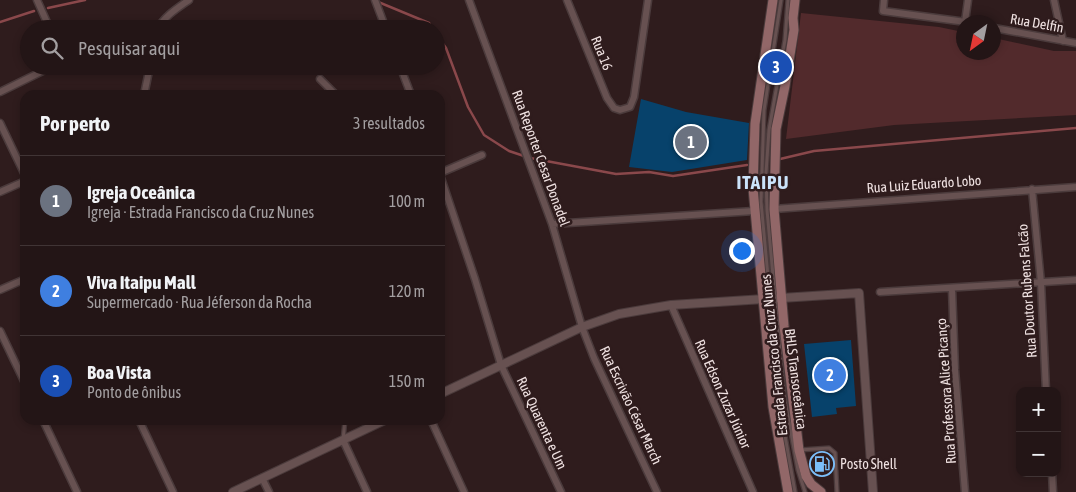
<!DOCTYPE html>
<html lang="pt">
<meta charset="utf-8">
<style>
:root{--surface:#231516;--page:#2f2223;--text:#f1f3f6;--muted:#a39fa1;--line:#403435;--accent:#db2777}
body{margin:0;font-family:"Asap Condensed",sans-serif;background:var(--page);color:var(--text)}
.controls{position:absolute;right:15px;bottom:15px;display:grid;overflow:hidden;border-radius:10px;box-shadow:0 2px 8px #0003}
.controls button{width:45px;height:45px;display:grid;place-items:center;padding:0;border:0;border-bottom:1px solid var(--line);background:var(--surface);color:var(--text);font:25px sans-serif}
.compass{position:absolute;left:956px;top:15px;width:45px;height:45px;border-radius:50%;background:var(--surface);box-shadow:0 2px 8px #0003;rotate:213deg}
.you{position:absolute;left:741px;top:250px;width:18px;height:18px;margin:-12px;border:4px solid #fff;border-radius:50%;background:#1a73e8;box-shadow:0 0 0 8px #1a73e833}
.badge{display:grid;place-items:center;width:32px;height:32px;border-radius:50%;background:var(--accent);color:#fff;font-size:16px;font-weight:700}
.pin{position:absolute;translate:-50% -50%;border:2px solid #fff;box-shadow:0 1px 5px #0006}
.list{margin:0;padding:0;list-style:none}
h2{display:flex;justify-content:space-between;align-items:center;height:65px;margin:0;padding:0 20px;font-size:21px}
h2 small{font-size:16px;font-weight:400;color:var(--muted)}
.list li{display:grid;grid-template-columns:32px 1fr auto;gap:15px;align-items:center;box-sizing:border-box;height:90px;padding:0 20px;border-top:1px solid var(--line)}
.list b{display:block;font-size:19px;white-space:nowrap}
.list p{margin:0;font-size:16px;white-space:nowrap;color:var(--muted)}
.list em{font-size:16px;font-style:normal;color:var(--muted)}
.icon{flex:none;width:28px;height:28px;fill:none;stroke:currentColor;stroke-width:2;stroke-linecap:round;stroke-linejoin:round}
.map{position:relative;flex:none;width:1076px;height:492px;overflow:hidden}
.search{position:absolute;background:var(--surface);box-shadow:0 2px 8px #0003;left:20px;top:20px;width:425px;height:55px;display:flex;align-items:center;gap:12px;box-sizing:border-box;padding:0 18px;border-radius:28px;color:var(--muted);font-size:19px}
.panel{position:absolute;background:var(--surface);box-shadow:0 2px 8px #0003;left:20px;top:90px;width:425px;height:335px;border-radius:15px}
.map>svg:first-child{display:block}
.green{fill:#522a2c}
.lines{fill:none;stroke-linecap:round;stroke-linejoin:round}
.stream{stroke:#8a484b;stroke-width:2.5}
.building{fill:#07426b}
.service-casing{stroke:#4b3b3c;stroke-width:5.5}
.minor-casing{stroke:#4b3b3c;stroke-width:9}
.tertiary-casing{stroke:#4b3b3c;stroke-width:10}
.secondary-casing{stroke:#4b3b3c;stroke-width:11}
.service{stroke:#675151;stroke-width:3}
.minor{stroke:#675151;stroke-width:6}
.tertiary{stroke:#675151;stroke-width:8}
.secondary{stroke:#926768;stroke-width:9}
.labels{text-anchor:middle;stroke-width:5;stroke-linejoin:round;paint-order:stroke}
.street-label{font-size:14px;fill:#f0e2e2;stroke:#2f1c1d}
.poi-label{font-size:14px;fill:#f0e2e2;stroke:#2f1c1d;text-anchor:start}
.district-label{font-size:19px;font-weight:bold;letter-spacing:1px;fill:#cbe3fa;stroke:#2f1c1d}
</style>
<div class="map">
<svg width="1076" height="492" viewBox="0 0 1076 492">
<rect width="100%" height="100%" fill="#2f1c1d"/>
<path class="green" d="M801 13 939 27 963 32 964 52H994V38L1054 51H1076V115L894 125 786 139Z"/>
<g class="lines">
<path class="stream" d="M376 1 429 23 433 29
M48 8 85 0
M0 22 34 11
M436 34 446 48 468 107 484 135 509 151 524 156
M530 158 616 174 649 172 673 176 747 165
M780 159 814 151 1076 128"/>
</g>
<path class="building" d="M641 99 686 112 749 123 747 160 672 172 629 167Z
M851 340 856 406 836 408 837 414 812 417 804 344Z"/>
<g class="lines">
<defs>
<path id="service" d="M781 0 764 110 761 202 777 373 782 419 795 492
M788 0 785 40 769 130 766 173 767 210 784 395 798 470 805 492
M343 440 345 420
M799 450 829 448 835 453 837 492"/>
<path id="minor" d="M37 0 50 29
M375 0 386 29
M469 0 552 224 582 327 594 358 657 492
M567 0 607 98 614 108 620 110 630 107 634 97 648 0
M884 0 883 11 966 22
M1054 0 1063 41
M965 22 968 0
M994 28 1076 43
M149 29 159 26
M158 29C163 17 179 7 189 0
M400 66 411 95
M320 79 336 95
M0 92 53 66
M144 95 150 66
M0 123 25 175
M440 173 482 155
M440 175 475 279 501 365 561 492
M1032 189 1041 283 1046 391
M0 192 25 181
M774 209 1076 187
M552 224 754 211
M952 289 955 370 965 492
M0 290 25 279
M880 292 1076 280
M671 305 753 492
M0 331 25 383
M43 420 77 492
M139 420 173 492
M431 420 464 492
M343 440 367 492
M1052 473 1053 492
M262 478 269 492"/>
<path id="tertiary" d="M440 394 582 327 619 314 671 305 859 293 873 492
M233 492 385 420"/>
<path id="secondary" d="M773 0 755 124 753 188 773 407 788 492
M795 0 793 18 794 30 785 86 776 129 774 209 784 326 799 450 806 476 811 484 821 492"/>
</defs>
<use href="#service" class="service-casing"/>
<use href="#minor" class="minor-casing"/>
<use href="#tertiary" class="tertiary-casing"/>
<use href="#secondary" class="secondary-casing"/>
<use href="#service" class="service"/>
<use href="#minor" class="minor"/>
<use href="#tertiary" class="tertiary"/>
<use href="#secondary" class="secondary"/>
</g>
<defs>
<symbol id="fuel-ring" viewBox="-11 -11 22 22"><circle r="9.5" fill="#2f1c1d" stroke="#7cbef9" stroke-width="1.5"/><path d="M-5.5-6h7V0h2V4h1.3V-2.5L3-4.5l.8-.8L6-3V5H2.5V1h-1V6h-7ZM-4.2-4.7v3.2H.2V-4.7Z" fill="#7cbef9"/></symbol>
</defs>
<g fill-rule="evenodd">
<use href="#fuel-ring" x="808" y="450" width="28" height="28"/>
</g>
<g class="labels">
<g class="street-label">
<text transform="translate(1037 23) rotate(10)" y="5">Rua Delfin</text>
<text transform="translate(602 53) rotate(68)" y="5">Rua 16</text>
<text transform="translate(541 158) rotate(70)" y="5">Rua Reporter Cesar Donadel</text>
<text transform="translate(924 184) rotate(-4)" y="5">Rua Luiz Eduardo Lobo</text>
<text transform="translate(1027 291) rotate(-94)" y="5">Rua Doutor Rubens Falcão</text>
<text transform="translate(774 355) rotate(-96)" y="5">Estrada Francisco da Cruz Nunes</text>
<text transform="translate(796 379) rotate(83)" y="5">BHLS Transoceânica</text>
<text transform="translate(946 391) rotate(-94)" y="5">Rua Professora Alice Picanço</text>
<text transform="translate(723 394) rotate(66)" y="5">Rua Edson Zuzar Júnior</text>
<text transform="translate(631 405) rotate(65)" y="5">Rua Escrivão César March</text>
<text transform="translate(542 423) rotate(65)" y="5">Rua Quarenta e Um</text>
</g>
<g class="poi-label">
<text x="840" y="469">Posto Shell</text>
</g>
<g class="district-label">
<text x="763" y="189">ITAIPU</text>
</g>
</g>
</svg>
<div class="controls">
<button>+</button>
<button>−</button>
</div>
<svg class="compass" viewBox="-18 -18 36 36"><path d="M0-13l5 13h-10z" fill="#e53935"/><path d="M0 13l5-13h-10z" fill="#a39fa1"/></svg>
<div class="you"></div>
<div class="pin badge" style="left:691px;top:142px;background:#6b7280">1</div>
<div class="pin badge" style="left:830px;top:375px;background:#3f7fe0">2</div>
<div class="pin badge" style="left:776px;top:67px;background:#1a4fb4">3</div>
<div class="search"><svg class="icon" aria-label="search" viewBox="0 0 24 24"><circle cx="10" cy="10" r="6"/><path d="M15 15l6 6"/></svg>Pesquisar aqui</div>
<section class="panel">
<h2>Por perto<small>3 resultados</small></h2>
<ul class="list">
<li><span class="badge" style="background:#6b7280">1</span><div><b>Igreja Oceânica</b><p>Igreja · Estrada Francisco da Cruz Nunes</p></div><em>100 m</em></li>
<li><span class="badge" style="background:#3f7fe0">2</span><div><b>Viva Itaipu Mall</b><p>Supermercado · Rua Jéferson da Rocha</p></div><em>120 m</em></li>
<li><span class="badge" style="background:#1a4fb4">3</span><div><b>Boa Vista</b><p>Ponto de ônibus</p></div><em>150 m</em></li>
</ul>
</section>
</div>
